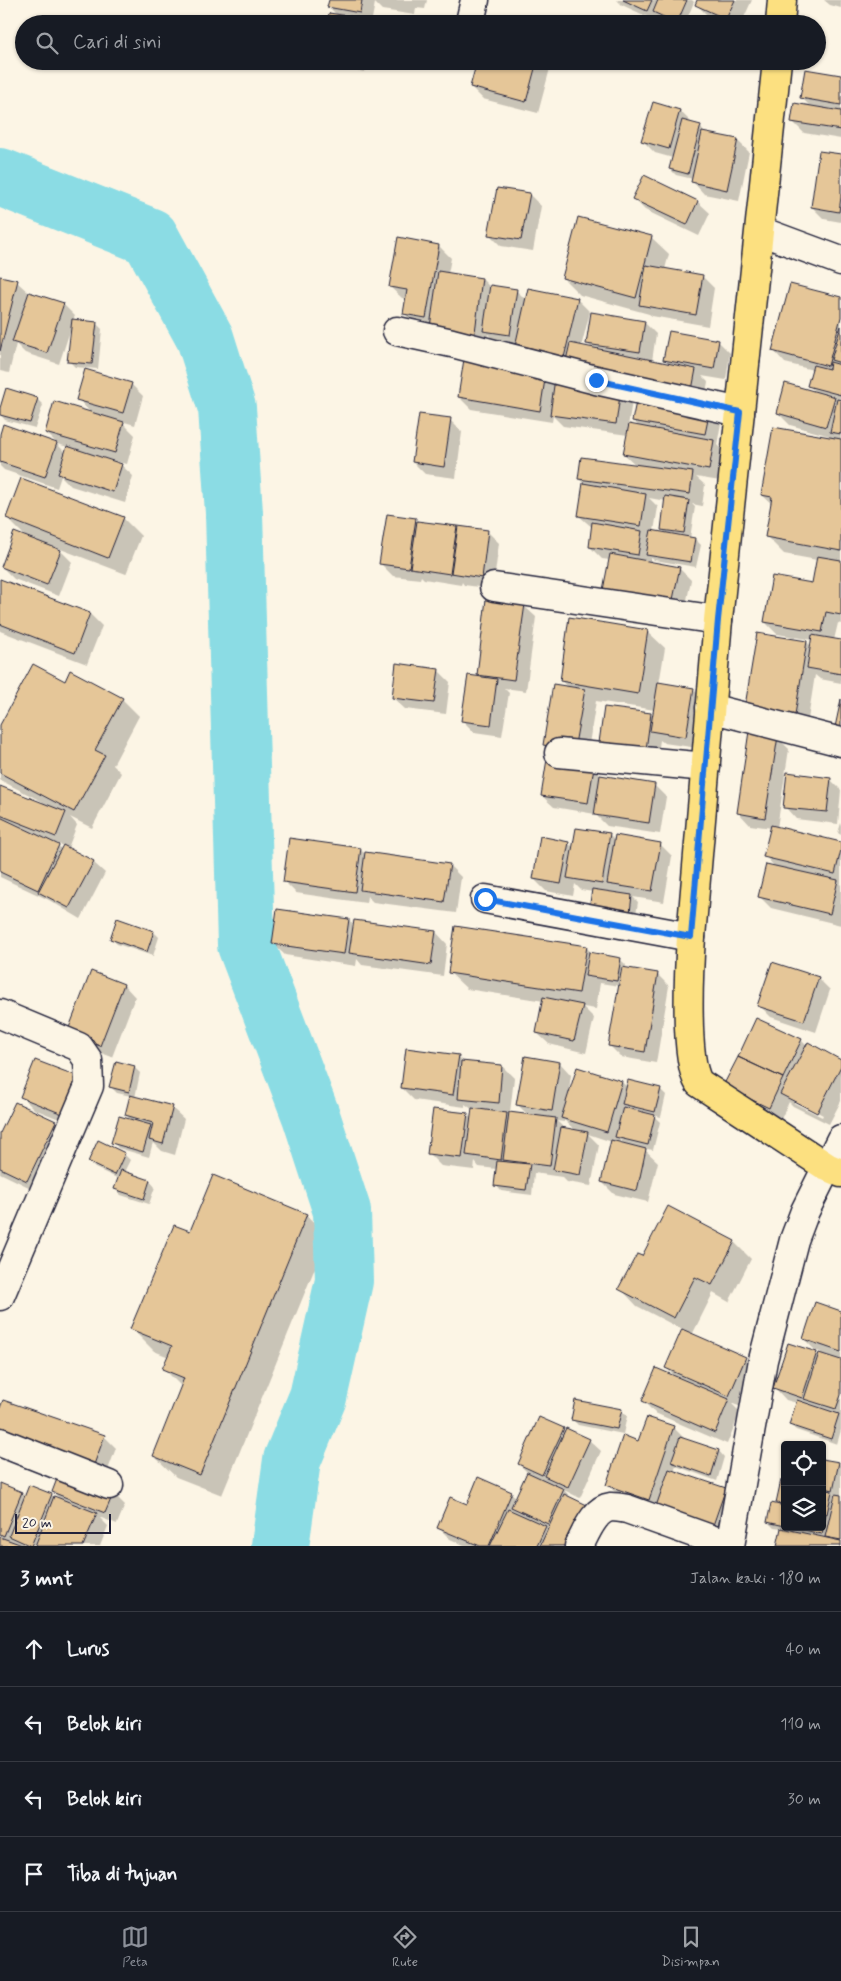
<!DOCTYPE html>
<html lang="id">
<meta charset="utf-8">
<style>
:root{--surface:#171b24;--page:#20242c;--text:#f1f3f6;--muted:#9ea1a6;--line:#363941;--accent:#8c9099}
body{margin:0;font-family:Mynerve,sans-serif;background:var(--page);color:var(--text)}
.controls{position:absolute;right:15px;bottom:15px;display:grid;overflow:hidden;border-radius:5px;box-shadow:0 1px 4px #0004}
.controls button{width:45px;height:45px;display:grid;place-items:center;padding:0;border:0;border-bottom:1px solid var(--line);background:var(--surface);color:var(--text);font:25px sans-serif}
.scale{position:absolute;left:15px;bottom:12px;width:96px;box-sizing:border-box;padding-left:5px;border:2px solid #22223b;border-top:0;font-size:14px;line-height:18px;white-space:nowrap;color:#22223b;-webkit-text-stroke:4px #fcf5e5;paint-order:stroke}
.stop{position:absolute;width:15px;height:15px;margin:-11px;border:4px solid #1a73e8;border-radius:50%;background:#fff}
.stop.end{background:#1a73e8;border-color:#fff;box-shadow:0 1px 5px #0008}
.list{margin:0;padding:0;list-style:none}
h2{display:flex;justify-content:space-between;align-items:center;height:65px;margin:0;padding:0 20px;font-size:21px}
h2 small{font-size:16px;font-weight:400;color:var(--muted)}
.list li{display:grid;grid-template-columns:32px 1fr auto;gap:15px;align-items:center;box-sizing:border-box;height:75px;padding:0 20px;border-top:1px solid var(--line)}
.list b{display:block;font-size:19px;white-space:nowrap}
.list em{font-size:16px;font-style:normal;color:var(--muted)}
.icon{flex:none;width:28px;height:28px;fill:none;stroke:currentColor;stroke-width:2;stroke-linecap:round;stroke-linejoin:round}
.map{position:relative;flex:none;width:841px;height:1546px;overflow:hidden}
.search{position:absolute;background:var(--surface);box-shadow:0 1px 4px #0004;left:15px;right:15px;top:15px;height:55px;display:flex;align-items:center;gap:12px;box-sizing:border-box;padding:0 18px;border-radius:28px;color:var(--muted);font-size:19px}
.sheet{height:365px;background:var(--surface)}
nav{display:flex;justify-content:space-around;align-items:center;box-sizing:border-box;height:70px;border-top:1px solid var(--line);background:var(--surface);font-size:14px;color:var(--muted)}
nav a{display:grid;justify-items:center;gap:2px}
nav .on{color:var(--accent)}
.map>svg:first-child{display:block}
.shadow{fill:#0003;fill-rule:evenodd}
.lines{fill:none;stroke-linecap:round;stroke-linejoin:round}
.river{stroke:#8bdce4;stroke-width:58}
.building{fill:#e5c698;stroke:#22223b}
.minor-casing{stroke:#22223b;stroke-width:31}
.major-casing{stroke:#22223b;stroke-width:31}
.minor{stroke:#fcf5e5;stroke-width:28}
.major{stroke:#fce080;stroke-width:28}
.route{stroke:#1a73e8;stroke-width:6}
</style>
<div class="map">
<svg width="841" height="1546" viewBox="0 0 841 1546">
<rect width="100%" height="100%" fill="#fcf5e5"/>
<filter id="ink" filterUnits="userSpaceOnUse"><feTurbulence type="fractalNoise" baseFrequency=".02" numOctaves="2"/><feDisplacementMap in="SourceGraphic" scale="10" xChannelSelector="R" yChannelSelector="G"/><feConvolveMatrix kernelMatrix="1 2 1 2 8 2 1 2 1" color-interpolation-filters="sRGB"/></filter>
<g filter="url(#ink)">
<path class="shadow" d="M330 0H427L425 9 416 8 415 15 382 10 375 3 371 24H328L338 16 329 7Z
M617 0H692L694 2 686 21 706 24H674L661 18 659 22 622 5Z
M698 0H752L741 24H724L708 16 696 4Z
M824 0H841V8L830 5Z
M329 61H367L365 72 335 68Z
M478 61H552L538 113 483 99 471 87Z
M693 61H752L750 69Z
M841 76V139L804 133 792 121 811 107 801 97Z
M680 111 692 123 700 126 705 134 737 140 749 152 739 201 704 194 693 182V179L676 175 670 169 673 158 655 153 643 141Z
M841 156V222L824 219 812 207Z
M644 177 698 202 710 213 699 236 645 210 634 199Z
M529 194 541 206 533 251 501 246 489 234Z
M651 237 669 254 665 269 703 277 714 288 708 326 652 316 649 314 580 295 563 278Z
M439 246 451 258 448 274 482 279 491 288 516 290 527 301 529 289 578 300 590 312 581 347 593 349 587 343 644 322 656 334 652 361 669 364 665 360 719 342 730 353 726 380 702 376 708 382 703 406 632 401 628 426 641 428 633 421 709 411 721 423 717 445 725 453 720 481 696 477 705 485 702 506 692 504 695 507 690 538 695 539 701 545 696 567 654 560 651 558V563L679 568 691 580 684 615 610 560 602 559 590 547 593 528 579 516 584 484 579 479 637 466 624 454 628 435 563 426 553 416 552 422 471 409 459 397 496 343 488 334 485 351 416 325 404 313 406 299 402 298 390 287ZM649 498 666 501 662 529 666 534 654 531 658 507Z
M0 277 17 282 29 293 63 304 75 316 73 320 96 323 102 329 98 369 75 367 69 361 72 325 59 364 25 353 16 344 9 373 0 371Z
M841 299V624L838 623 834 640 841 641V683L820 679 815 675 806 732 757 724 758 634 807 642 812 647 813 640 777 634 765 622 813 584 817 560 784 554 767 537 772 504 762 495 830 436 790 425 778 413 817 393 809 386 813 370 785 363 774 351Z
M131 384 143 396 135 425 121 421 135 435 127 464 118 462 133 476 125 503 71 486 61 476 57 488 4 470 0 466V435L4 426 58 444 46 433 92 414 78 399ZM57 444 68 447 66 453Z
M37 399 43 405 35 428 5 420 0 414V413Z
M450 420 462 432 456 478 425 474 413 462Z
M7 518H123L141 536 126 574 58 548 72 562 59 596 14 579 2 567 27 538Z
M415 520 418 522 456 527 458 530 487 531 499 543 493 589 464 585 462 582 461 585 424 579 421 576 420 579 393 576 381 564Z
M0 580 90 614 102 626 87 664 0 631Z
M524 606 536 617 526 691 504 688 509 693 502 736 474 732 462 720 482 679 478 674Z
M647 631 665 648 659 684 693 689 705 701 698 748 664 743 660 740 656 768 611 761 650 714 654 718 655 710 596 701 586 762 556 757 544 745 568 687 561 681Z
M438 670 450 682 446 714 405 709 393 698Z
M65 683 122 699 139 716 113 765 121 773 92 828 70 817 77 825 68 848 93 862 105 873 81 919 49 900 0 877V787L42 804 43 802 0 780V727ZM55 843 64 846 62 850Z
M777 737 789 749 777 828 841 843V884L839 883 841 885V925L771 908 759 896 775 867 765 856 772 828 750 825 739 813Z
M593 768 602 777 654 785 666 797 660 834 607 826 595 814 554 807 542 796Z
M830 779 841 790 838 824 796 819 785 807Z
M841 823V835L838 833Z
M609 834 615 840 660 844 672 856 664 902 633 897 638 902 634 927 593 892 581 890 575 884 573 896 546 891 534 879 568 843 574 848Z
M360 849 366 855 449 865 461 877 456 913 373 902 367 896 366 903 296 893 284 881Z
M349 920 354 926 436 932 447 944 443 976 362 965 357 959 356 966 285 955 273 944Z
M154 932 159 937 153 956 117 944 112 939Z
M586 947 593 954 620 959 626 965 625 969 657 974 669 986 656 1063 621 1057 609 1045 620 986 600 983 596 1009 583 1007 594 1018 586 1053 549 1044 537 1033 544 1001 467 989 449 972Z
M92 973 124 985 135 997 112 1057 80 1045Z
M818 978 830 990 816 1032 771 1017 759 1005Z
M801 1040 807 1046 841 1061V1101L829 1124 793 1106 789 1102 781 1119 737 1097ZM794 1100 823 1115 822 1117 794 1103Z
M458 1056 464 1062 502 1066 514 1078 510 1113 529 1116 517 1104 560 1063 571 1075 569 1090 622 1082 628 1088 660 1089 666 1095 661 1117 653 1115 660 1122 653 1150 643 1148 658 1162 648 1202 614 1194 602 1182 612 1142 588 1134 599 1145 591 1186 567 1182 562 1177 534 1173 532 1195 501 1191 496 1185 497 1169 479 1167 475 1162 474 1170 441 1166 429 1154 467 1114 472 1119 473 1110 465 1104V1107L414 1100 402 1088ZM564 1120 576 1131 566 1130 557 1121 564 1122ZM620 1140 625 1145 619 1144Z
M134 1067 140 1073 135 1098 172 1108 184 1119 175 1155 162 1151 153 1142 149 1157 118 1148 113 1142 132 1121 126 1115 131 1096 117 1093 111 1087Z
M96 1092 82 1128 34 1109 22 1097Z
M55 1122 67 1134 39 1192 0 1173V1135Z
M124 1154 130 1160 124 1172 150 1181 155 1187 149 1204 121 1195 115 1189 119 1179 95 1168 89 1162Z
M306 1215 328 1236 222 1495 176 1477 154 1456 182 1387 164 1369 169 1357 154 1351 132 1329 191 1232Z
M734 1242 751 1259 729 1302 713 1293 692 1335 745 1358 757 1370 741 1407 731 1403 740 1412 727 1444 655 1413 643 1401 676 1377 666 1368 683 1330 637 1306 620 1288 643 1258Z
M841 1312V1430L837 1444 796 1430 790 1425 797 1403 786 1400 775 1388 816 1353 819 1356 821 1352 816 1351 804 1339Z
M621 1410 627 1416 623 1434 578 1425 572 1419Z
M0 1412 104 1436 116 1448 104 1481Z
M647 1419 674 1428 685 1439 719 1451 724 1457 717 1481 676 1466 674 1472 725 1489 737 1501 722 1545 619 1496 607 1484 639 1442Z
M563 1429 566 1432 589 1440 601 1451 580 1498 564 1490 573 1500 587 1506 585 1546H466L450 1539 438 1527 467 1505 511 1493 517 1498 528 1473 519 1464Z
M822 1460 839 1463 841 1466V1546H778L782 1529 774 1528 768 1522 782 1507 778 1502 785 1482V1527H822Z
M785 1466V1480L782 1478Z
M0 1484 22 1493 26 1497 51 1495 62 1501 53 1492 113 1493 125 1505 117 1524 99 1517 108 1526 100 1546H0Z"/>
<g class="lines">
<path class="river" d="M0 177 150 237 205 338 227 408 234 513 246 945 311 1116 342 1211 344 1281 318 1397 292 1460 280 1546"/>
</g>
<path class="building" d="M329 0H362L360 13 327 7Z
M623 0H652L647 11Z
M658 0H687L677 23 653 12Z
M697 0H735L726 19 695 5Z
M329 13 361 18 360 24H327Z
M684 19 715 24H683Z
M477 61H537L526 102 470 87Z
M805 69 841 75V105L800 98Z
M653 102 680 110 669 149 641 141Z
M794 103 841 111V130L791 122Z
M682 120 701 125 688 174 669 169Z
M702 132 738 139 727 190 691 182Z
M819 151 841 154V197L839 212 811 207Z
M644 175 698 201 687 225 632 199Z
M497 188 530 193 521 240 488 235Z
M578 217 652 236 636 298 562 278Z
M398 237 439 245 426 318 403 314 407 290 389 287Z
M646 265 703 275 696 315 639 305Z
M438 271 482 278 474 340 429 334Z
M0 276 18 280 0 351Z
M790 284 841 297V317L828 366 772 351Z
M490 285 517 289 510 335 483 331Z
M528 288 578 298 563 362 514 351Z
M29 292 64 303 47 353 12 342Z
M591 312 645 321 640 352 586 344Z
M72 319 97 322 92 364 67 362Z
M841 326V363L831 360Z
M669 331 719 340 714 369 663 360Z
M570 343 696 369 691 395 564 369Z
M464 359 546 373 540 411 458 397Z
M830 362 841 365V395L807 386 813 365 829 369Z
M85 369 132 383 123 413 76 400Z
M555 378 621 388 616 424 550 415Z
M785 383 835 397 826 427 777 413Z
M6 388 38 398 30 423 0 415V408Z
M637 397 710 410 705 434 632 421Z
M837 399 841 400V434L830 432Z
M54 401 124 422 115 453 45 433Z
M419 414 451 418 444 467 412 462Z
M3 424 57 443 45 477 0 462V434Z
M629 424 714 440 709 470 623 454Z
M773 427 841 439V551L765 537 772 497 761 495Z
M67 446 122 464 113 492 58 474Z
M581 457 693 472 690 494 578 479Z
M21 478 124 517 108 558 6 518Z
M583 483 646 494 641 526 578 516Z
M665 496 689 500 684 533 661 530Z
M387 514 416 518 409 568 379 564Z
M417 521 457 526 450 574 410 568Z
M592 522 642 531 638 555 589 547Z
M458 526 488 530 482 578 451 573Z
M651 530 695 538 691 562 646 555Z
M14 532 61 550 47 585 1 567Z
M610 554 680 567 672 604 603 590Z
M817 556 841 560V615L826 612 822 632 764 622 772 576 812 583Z
M0 579 90 613 75 653 0 624Z
M486 599 525 604 514 680 477 675Z
M569 617 648 630 638 694 560 681Z
M757 633 807 641 794 721 744 712Z
M812 635 841 640V674L807 668Z
M396 663 439 669 434 703 392 698Z
M33 664 65 681 70 670 123 698 95 750 105 755 74 812 0 773V725Z
M468 675 497 679 491 725 461 721Z
M658 682 694 688 686 737 650 731Z
M553 684 585 689 574 750 543 745Z
M841 699V733L834 732Z
M604 707 651 713 645 757 598 750Z
M749 731 778 736 765 818 737 813Z
M547 759 594 767 588 803 541 796Z
M787 772 831 778 827 812 783 808Z
M600 775 655 784 649 823 594 815Z
M0 786 66 812 56 837 0 815Z
M0 817 59 845 38 890 0 872Z
M771 825 841 842V850L835 874 763 857Z
M576 828 610 833 602 884 567 878Z
M615 835 661 843 652 891 607 884Z
M540 836 569 842 561 884 533 879Z
M289 838 361 848 355 892 283 882Z
M63 845 94 861 69 908 38 892Z
M365 852 450 864 444 902 360 890Z
M766 864 838 880 830 914 758 897Z
M592 889 632 895 629 922 588 917Z
M277 909 349 919 344 954 272 944Z
M117 918 154 931 147 952 110 939Z
M354 920 436 931 431 965 349 953Z
M455 926 587 946 579 993 448 973Z
M589 952 621 958 617 981 585 976Z
M772 962 819 977 804 1021 757 1006Z
M622 967 658 973 645 1052 608 1046Z
M91 971 124 984 100 1046 67 1033Z
M543 997 583 1005 574 1041 536 1033Z
M756 1018 802 1039 783 1078 738 1057Z
M808 1042 841 1060V1066L817 1113 780 1094Z
M406 1048 459 1055 453 1095 401 1088Z
M525 1056 560 1062 552 1111 516 1105Z
M738 1057 783 1078 769 1108 723 1086Z
M35 1060 85 1079 70 1117 20 1097Z
M116 1061 135 1066 129 1092 109 1087Z
M461 1061 502 1065 499 1103 458 1099Z
M577 1067 622 1081 607 1132 561 1118Z
M628 1080 661 1088 655 1112 622 1104Z
M130 1095 173 1106 163 1144 149 1140 153 1123 125 1115Z
M15 1102 56 1121 27 1181 0 1168V1133Z
M623 1107 655 1115 648 1145 615 1137Z
M472 1108 507 1113 501 1160 466 1155Z
M433 1109 468 1113 462 1158 427 1154Z
M509 1112 556 1118 550 1166 503 1160Z
M119 1116 151 1125 143 1152 111 1143Z
M561 1127 588 1132 580 1175 553 1170Z
M98 1140 125 1153 115 1175 88 1162Z
M611 1140 646 1149 637 1191 601 1182Z
M497 1161 530 1164 526 1190 494 1186Z
M121 1170 150 1180 144 1199 114 1189Z
M213 1175 307 1214 200 1475 153 1456 184 1378 162 1369 172 1346 130 1329 174 1225 190 1231Z
M668 1206 735 1241 712 1285 695 1277 674 1318 618 1289 637 1254 642 1256Z
M815 1302 841 1311V1352L803 1339Z
M682 1329 746 1357 729 1396 665 1368Z
M788 1343 817 1352 802 1398 773 1388Z
M819 1353 841 1360V1395L836 1409 804 1399Z
M656 1368 729 1399 715 1433 642 1401Z
M3 1400 105 1435 92 1470 0 1437V1408Z
M575 1400 622 1409 617 1429 571 1420Z
M797 1400 839 1414 831 1439 789 1425Z
M539 1417 564 1428 542 1475 518 1464Z
M647 1417 674 1426 649 1500 606 1485 623 1435 638 1441Z
M566 1428 590 1439 568 1487 544 1476Z
M680 1437 719 1450 711 1476 671 1462Z
M822 1459 839 1462 833 1490 822 1487Z
M669 1469 726 1488 710 1534 653 1515Z
M60 1471 114 1492 105 1513 52 1492Z
M527 1472 564 1489 548 1524 511 1507Z
M478 1477 512 1492 489 1546H480L437 1528 450 1497 467 1504Z
M781 1480 785 1481V1504L776 1503Z
M0 1483 22 1492 4 1536 0 1534Z
M29 1485 52 1494 31 1546 9 1536Z
M822 1489 832 1491 827 1514 822 1513Z
M564 1494 587 1505 568 1546H540Z
M835 1494 841 1495V1540L825 1537Z
M54 1496 97 1513 83 1546H35Z
M771 1503 785 1506V1526L767 1522Z
M508 1509 546 1526 537 1546H490Z
M822 1514 826 1515 822 1534 790 1527H822Z
M781 1528 841 1541V1546H777Z
M0 1537 25 1546H0Z"/>
<g class="lines">
<defs>
<path id="minor" d="M470 22 475 0
M760 231 841 261
M397 331 452 343 596 380 740 412
M494 587 718 620
M710 708 841 742
M559 753 706 767
M485 899 691 937
M0 1014 79 1047 88 1060 89 1086 0 1296
M0 1442 109 1485
M579 1546C586 1533 594 1509 611 1507 616 1507 622 1508 627 1509L730 1546
M730 1546 763 1360 794 1240 805 1211 841 1139"/>
<path id="major" d="M780 24 782 0
M777 61 718 620 691 937C689 968 684 1060 699 1083L827 1167 841 1173"/>
</defs>
<use href="#minor" class="minor-casing"/>
<use href="#major" class="major-casing"/>
<use href="#minor" class="minor"/>
<use href="#major" class="major"/>
</g>
</g>
<g class="lines" filter="url(#ink)">
<path class="route" d="M485 899 691 937 718 620 740 412 596 380"/>
</g>
</svg>
<div class="controls">
<button><svg class="icon" aria-label="locate" viewBox="0 0 24 24"><circle cx="12" cy="12" r="6"/><path d="M12 2v4M12 18v4M2 12h4M18 12h4"/></svg></button>
<button><svg class="icon" aria-label="layers" viewBox="0 0 24 24"><path d="M12 4l9 5-9 5-9-5zM3 14l9 5 9-5"/></svg></button>
</div>
<div class="scale">20 m</div>
<div class="stop" style="left:485px;top:899px"></div>
<div class="stop end" style="left:596px;top:380px"></div>
<div class="search"><svg class="icon" aria-label="search" viewBox="0 0 24 24"><circle cx="10" cy="10" r="6"/><path d="M15 15l6 6"/></svg>Cari di sini</div>
</div>
<section class="sheet">
<h2>3 mnt<small>Jalan kaki · 180 m</small></h2>
<ul class="list">
<li><svg class="icon" aria-label="ahead" viewBox="0 0 24 24"><path d="M12 20V5M6 11l6-6 6 6"/></svg><div><b>Lurus</b></div><em>40 m</em></li>
<li><svg class="icon" aria-label="left" viewBox="0 0 24 24"><path d="M17 20v-9H6M10 6l-5 5 5 5"/></svg><div><b>Belok kiri</b></div><em>110 m</em></li>
<li><svg class="icon" aria-label="left" viewBox="0 0 24 24"><path d="M17 20v-9H6M10 6l-5 5 5 5"/></svg><div><b>Belok kiri</b></div><em>30 m</em></li>
<li><svg class="icon" aria-label="arrive" viewBox="0 0 24 24"><path d="M6 21V4h12l-3 4 3 4H6"/></svg><div><b>Tiba di tujuan</b></div></li>
</ul>
</section>
<nav>
<a class="on"><svg class="icon" aria-label="map" viewBox="0 0 24 24"><path d="M3 6l6-2 6 2 6-2v14l-6 2-6-2-6 2zM9 4v14M15 6v14"/></svg>Peta</a>
<a><svg class="icon" aria-label="directions" viewBox="0 0 24 24"><path d="M12 3l9 9-9 9-9-9zM9 14v-3h6M13 9l2 2-2 2"/></svg>Rute</a>
<a><svg class="icon" aria-label="saved" viewBox="0 0 24 24"><path d="M7 4h10v16l-5-4-5 4z"/></svg>Disimpan</a>
</nav>
